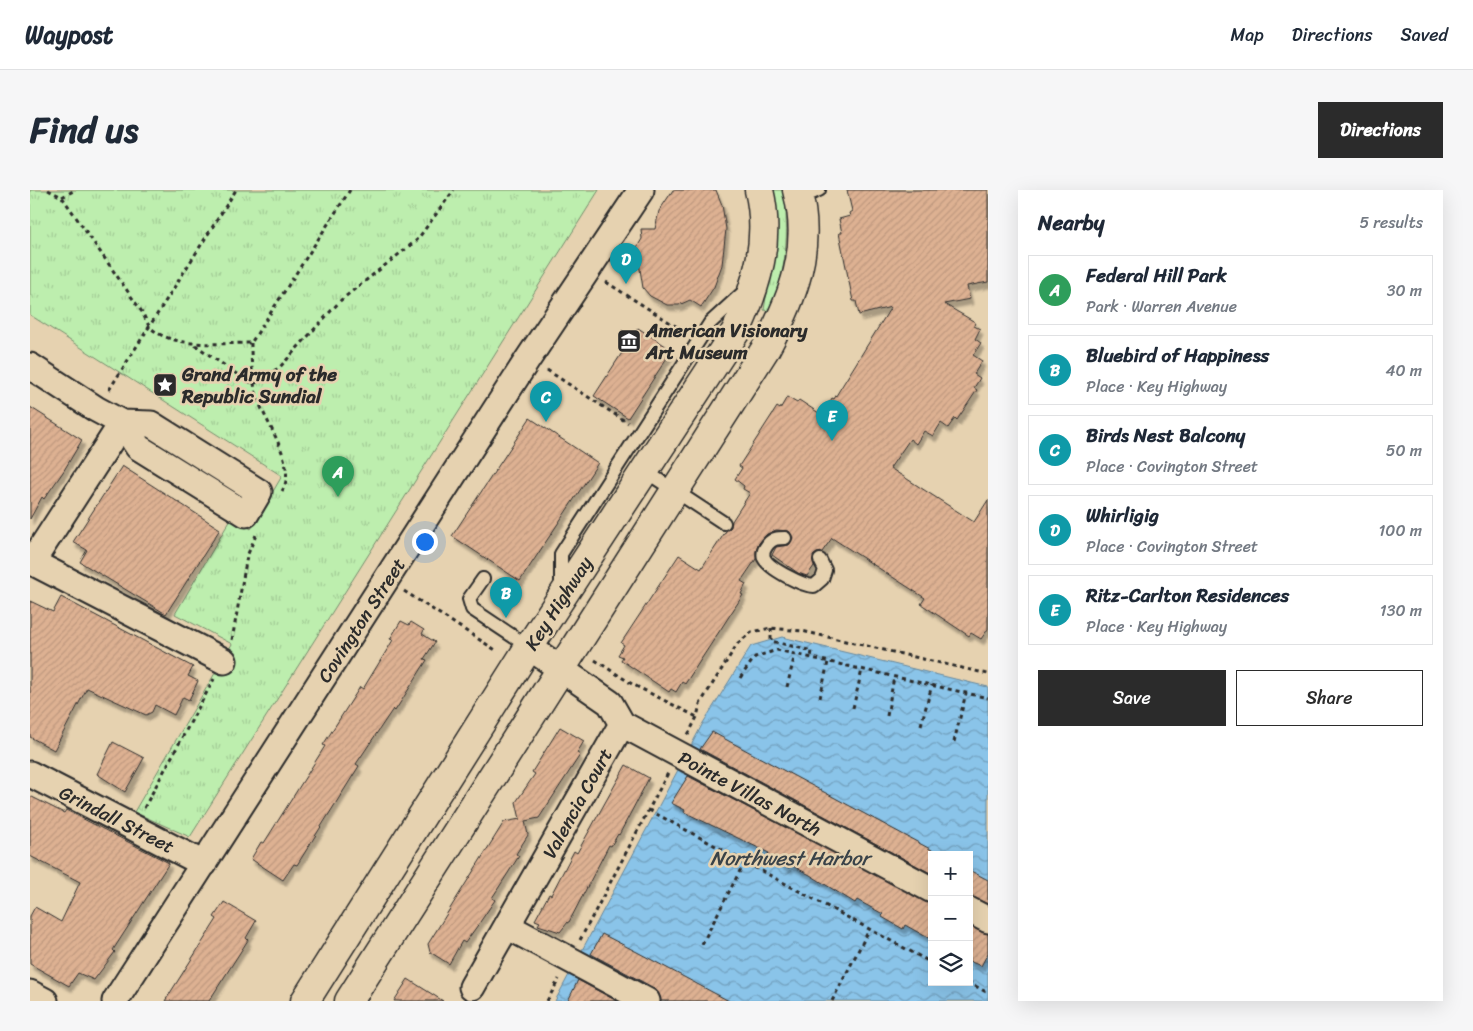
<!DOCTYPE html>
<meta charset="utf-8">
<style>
:root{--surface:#fff;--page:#f6f6f7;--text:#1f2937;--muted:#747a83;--line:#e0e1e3;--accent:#2b2b2b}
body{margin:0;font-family:Sriracha,sans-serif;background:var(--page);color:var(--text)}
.controls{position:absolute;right:15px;bottom:15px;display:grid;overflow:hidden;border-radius:0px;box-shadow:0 5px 20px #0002}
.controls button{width:45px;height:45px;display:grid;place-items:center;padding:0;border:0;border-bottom:1px solid var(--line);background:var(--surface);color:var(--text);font:25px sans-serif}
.you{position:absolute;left:394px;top:351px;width:18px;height:18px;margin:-12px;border:4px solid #fff;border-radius:50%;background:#1a73e8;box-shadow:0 0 0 8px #1a73e833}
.badge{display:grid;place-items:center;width:32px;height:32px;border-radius:50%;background:var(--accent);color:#fff;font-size:16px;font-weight:700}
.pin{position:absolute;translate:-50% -41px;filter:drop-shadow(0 1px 2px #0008)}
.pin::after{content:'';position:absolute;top:26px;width:18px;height:15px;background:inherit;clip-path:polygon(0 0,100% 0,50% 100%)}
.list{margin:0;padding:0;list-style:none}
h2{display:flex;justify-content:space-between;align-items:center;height:65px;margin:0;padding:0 20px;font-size:21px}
h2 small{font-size:16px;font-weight:400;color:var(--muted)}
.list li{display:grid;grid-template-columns:32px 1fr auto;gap:15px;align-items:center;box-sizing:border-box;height:70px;margin:0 10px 10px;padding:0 10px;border:1px solid var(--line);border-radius:0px}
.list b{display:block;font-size:19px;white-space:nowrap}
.list p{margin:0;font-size:16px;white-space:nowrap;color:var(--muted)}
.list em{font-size:16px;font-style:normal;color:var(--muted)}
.actions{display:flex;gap:10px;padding:15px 20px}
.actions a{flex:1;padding:11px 0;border:1px solid var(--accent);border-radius:0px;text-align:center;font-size:18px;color:var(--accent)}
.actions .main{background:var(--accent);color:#fff}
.icon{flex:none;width:28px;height:28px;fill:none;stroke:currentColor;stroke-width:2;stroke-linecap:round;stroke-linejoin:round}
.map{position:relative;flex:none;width:958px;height:811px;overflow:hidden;border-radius:0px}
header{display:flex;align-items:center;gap:30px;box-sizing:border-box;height:70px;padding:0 25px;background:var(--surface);border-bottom:1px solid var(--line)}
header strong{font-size:24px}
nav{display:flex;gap:28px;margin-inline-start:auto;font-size:18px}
.intro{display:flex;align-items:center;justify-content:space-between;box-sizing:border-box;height:120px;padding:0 30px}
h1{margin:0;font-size:35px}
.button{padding:12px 22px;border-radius:0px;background:var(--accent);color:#fff;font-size:18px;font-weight:700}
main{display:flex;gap:30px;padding:0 30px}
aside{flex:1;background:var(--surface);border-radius:0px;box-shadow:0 5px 20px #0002}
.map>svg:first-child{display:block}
.grass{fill:url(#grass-tufts);stroke:#748c6c}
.water{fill:url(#water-waves);stroke:#64879d;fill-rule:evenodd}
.building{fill:url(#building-hatch);stroke:#2b2b2b;filter:url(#shadow)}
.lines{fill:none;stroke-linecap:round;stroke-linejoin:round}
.lane-casing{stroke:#2b2b2b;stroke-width:16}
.street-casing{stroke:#2b2b2b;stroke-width:29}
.primary-casing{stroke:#2b2b2b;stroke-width:31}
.path{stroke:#2b2b2b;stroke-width:3;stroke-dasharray:4 4;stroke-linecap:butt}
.lane{stroke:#e6d2b0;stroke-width:12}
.street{stroke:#e6d2b0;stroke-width:25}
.primary{stroke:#e6d2b0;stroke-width:28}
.labels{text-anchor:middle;stroke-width:5;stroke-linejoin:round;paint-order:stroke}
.poi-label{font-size:19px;font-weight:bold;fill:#2b2b2b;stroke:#e6d2b0;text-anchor:start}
.street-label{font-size:19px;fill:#2b2b2b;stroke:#e6d2b0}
.water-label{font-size:20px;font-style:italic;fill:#394248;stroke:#e6d2b0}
</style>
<header>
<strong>Waypost</strong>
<nav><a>Map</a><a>Directions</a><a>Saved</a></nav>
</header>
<div class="intro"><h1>Find us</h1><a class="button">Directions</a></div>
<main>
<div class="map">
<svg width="958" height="811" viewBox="0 0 958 811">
<defs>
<pattern id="grass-tufts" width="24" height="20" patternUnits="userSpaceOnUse" patternTransform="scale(1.25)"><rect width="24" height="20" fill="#bdeeae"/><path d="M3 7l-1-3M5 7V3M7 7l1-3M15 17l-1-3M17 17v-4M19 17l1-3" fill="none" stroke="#a3cc96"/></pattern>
<pattern id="water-waves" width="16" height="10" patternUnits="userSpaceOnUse" patternTransform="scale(1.25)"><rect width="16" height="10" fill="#8ac4e9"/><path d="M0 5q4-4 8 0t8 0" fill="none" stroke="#719fbd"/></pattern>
<pattern id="building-hatch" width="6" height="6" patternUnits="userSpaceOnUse" patternTransform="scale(1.25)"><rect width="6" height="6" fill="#ddb192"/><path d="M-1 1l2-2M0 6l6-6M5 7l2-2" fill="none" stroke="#be987e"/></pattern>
<filter id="shadow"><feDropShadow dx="3" dy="5.5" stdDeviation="1" flood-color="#0004"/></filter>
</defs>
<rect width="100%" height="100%" fill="#e6d2b0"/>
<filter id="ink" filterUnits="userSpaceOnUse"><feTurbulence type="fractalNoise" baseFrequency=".02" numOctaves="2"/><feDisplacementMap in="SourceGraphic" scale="10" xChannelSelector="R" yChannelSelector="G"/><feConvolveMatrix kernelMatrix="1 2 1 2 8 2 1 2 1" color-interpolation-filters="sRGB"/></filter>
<g filter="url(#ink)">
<path class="grass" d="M0 0H569L160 647 104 622 202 454 145 424 202 327 221 339 252 286 0 125Z
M742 0H754C759 46 757 78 740 121L734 120 739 89Z"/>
<path class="water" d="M752 447 958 497V811H525L673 533 721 456ZM902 665H939V792H902Z"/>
<path class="building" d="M643 0H686L692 15 696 39 692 75 684 97 671 117 660 110 649 115H637L620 106 613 98 609 73 601 67 612 49 611 39H625L629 21Z
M817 0H958V92L937 96 940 109 914 114 945 132 944 136 950 139 945 149 951 153 943 165 952 171 944 184 950 188 944 198 947 200 927 230 925 228 918 238 911 233 903 246 894 241 886 254 880 249 860 278 944 332 958 310V439L951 449 941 443 939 446 891 414 895 408 802 348 792 362 787 363 783 366 784 376 777 386 768 383 742 365 746 357 759 355 763 348 759 341 746 340 737 344 729 353 726 361V369L711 391 716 394 711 404 713 405 655 494 652 492 646 502 641 499 639 502 591 470 593 467 588 465 594 455 591 453 649 365 671 379 696 341 701 337 702 331 720 303 713 299 714 296 705 289 712 278 709 276 747 217 750 219 757 207 767 213 769 210 792 225 802 208 804 209 861 117 829 125 826 111H823L809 43H812L809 29 820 26 819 23 822 21Z
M608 138 642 160 598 228 564 206Z
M0 217 52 250 33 282 14 309 12 307 0 329Z
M500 228 568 273 490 391 422 346Z
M92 276 190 339 136 424 50 372 57 360 43 352Z
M31 407 163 477 158 486 168 491 159 510 153 507 144 525 125 515 122 522 116 525 57 498 24 560 0 547V411L23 422Z
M371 431 379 435 381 432 394 440 392 444 405 452 394 469 397 470 365 521 363 519 326 574 329 576 267 675 264 674 253 690 221 669 231 652 234 653 285 572 295 556 293 555 330 497 333 499 363 450 360 449Z
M530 537 554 551 547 563 550 565 509 628 495 631 498 645 486 664 489 666 462 708 465 710 450 732 435 753 432 751 419 774 400 762 398 754 474 632 490 629 486 612 505 584 502 582Z
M682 542 902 660V684L670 559Z
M83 552 114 568 95 602 67 584Z
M596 575 619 588 589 645 588 644 581 656 579 655 539 732H538L530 742 508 735 510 732 505 730 519 704 521 705 544 661 547 663Z
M658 586 902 714V750L875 735 873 739 852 727 853 724 827 710 825 713 780 685 761 675 759 678 737 666 739 663 654 622 655 620 641 613Z
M0 606 34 623 36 620 139 673 83 760 85 762 64 790 48 783 39 796 0 774V726L5 717 31 732 50 692 0 666Z
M939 680 958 690V714L939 706Z
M194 712 226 731 216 748 218 750 179 811H135L187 729 184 727Z
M939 736 958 744V763L951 776 939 771Z
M572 744 607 762 699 811H631L629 804 624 798 561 764Z
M378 789 413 811H364Z
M548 790 587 811H538Z"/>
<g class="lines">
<defs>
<path id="lane" d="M770 8 789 0
M615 281 694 333
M755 348C748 348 743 348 738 354 735 358 732 362 734 368 739 379 773 396 784 396L792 389 795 380 790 370
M453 389 439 409 442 419 499 457
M531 398V364L680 133 716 100"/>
<path id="street" d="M0 176 66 219 92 233 121 234 229 302 216 324 108 257 92 233
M0 371 194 471
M2 372 92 233
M592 534 902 700
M0 584 174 674
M939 720 958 730
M477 736 617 811
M442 797 592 534 580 513 499 457
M0 803 15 811
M85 811 498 169 611 0"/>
<path id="primary" d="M275 811 499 457 706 141C727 96 741 50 729 0
M319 811 736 158C763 108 783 58 767 0"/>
</defs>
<use href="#lane" class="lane-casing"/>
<use href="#street" class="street-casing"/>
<use href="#primary" class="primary-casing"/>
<path class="path" d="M18 0 32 7 112 122C115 127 117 135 122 139 146 159 192 153 221 153L320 0
M32 7 45 0
M576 92 655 142
M221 153C221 172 222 191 228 210 237 235 268 276 252 301
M165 155 214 189 224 194
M517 180 598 233
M224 194 250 177 311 110 387 50 424 0
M79 200 206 0
M374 401 467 461
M741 438V451L782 461 781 468
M202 450 217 366 226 345
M565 470 602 494 667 527
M710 488 725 467 747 460 958 508
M757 497 765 464
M790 508 798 472
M823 518 832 480
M857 526 864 487
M891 535 902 495
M658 545 667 527 670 514 708 453 722 442 741 438 772 441 958 484
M924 552 936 503
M114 618 184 489
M619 620 902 773
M550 750 638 583
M672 754 714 673
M938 792 958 803
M517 811 529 789
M802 811 839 740"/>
<use href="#lane" class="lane"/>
<use href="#street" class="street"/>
<use href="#primary" class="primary"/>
</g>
</g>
<defs>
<symbol id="museum-square" viewBox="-11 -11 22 22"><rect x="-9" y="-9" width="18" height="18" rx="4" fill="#2b2b2b" stroke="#e6d2b0"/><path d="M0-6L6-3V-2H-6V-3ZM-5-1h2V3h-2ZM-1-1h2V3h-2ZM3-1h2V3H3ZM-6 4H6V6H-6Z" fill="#fff"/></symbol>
<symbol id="sight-square" viewBox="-11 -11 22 22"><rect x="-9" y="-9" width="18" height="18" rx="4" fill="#2b2b2b" stroke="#e6d2b0"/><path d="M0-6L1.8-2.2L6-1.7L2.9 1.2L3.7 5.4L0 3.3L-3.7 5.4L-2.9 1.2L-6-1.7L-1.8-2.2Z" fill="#fff"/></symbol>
</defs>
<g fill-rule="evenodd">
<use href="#museum-square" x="585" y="137" width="28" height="28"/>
<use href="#sight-square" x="121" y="181" width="28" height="28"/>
</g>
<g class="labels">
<g class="poi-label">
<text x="616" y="147">American Visionary<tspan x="616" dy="22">Art Museum</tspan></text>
<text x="152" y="191">Grand Army of the<tspan x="152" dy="22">Republic Sundial</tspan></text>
</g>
<g class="street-label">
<text transform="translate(528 413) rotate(-57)" y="7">Key Highway</text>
<text transform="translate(331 430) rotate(-57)" y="7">Covington Street</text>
<text transform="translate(720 603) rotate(28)" y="7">Pointe Villas North</text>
<text transform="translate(547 613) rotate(-61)" y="7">Valencia Court</text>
<text transform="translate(87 629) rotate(27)" y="7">Grindall Street</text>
</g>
<g class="water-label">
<text x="760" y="675">Northwest Harbor</text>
</g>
</g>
</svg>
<div class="controls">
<button>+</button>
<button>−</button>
<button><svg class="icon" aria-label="layers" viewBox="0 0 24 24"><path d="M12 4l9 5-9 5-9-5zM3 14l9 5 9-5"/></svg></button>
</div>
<div class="you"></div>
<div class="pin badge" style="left:308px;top:307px;background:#2e9e5b">A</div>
<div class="pin badge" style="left:476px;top:428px;background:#0f9aa8">B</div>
<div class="pin badge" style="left:516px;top:232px;background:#0f9aa8">C</div>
<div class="pin badge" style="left:596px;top:94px;background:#0f9aa8">D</div>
<div class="pin badge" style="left:802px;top:251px;background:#0f9aa8">E</div>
</div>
<aside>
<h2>Nearby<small>5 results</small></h2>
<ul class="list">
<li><span class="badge" style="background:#2e9e5b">A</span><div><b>Federal Hill Park</b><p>Park · Warren Avenue</p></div><em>30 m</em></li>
<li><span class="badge" style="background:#0f9aa8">B</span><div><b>Bluebird of Happiness</b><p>Place · Key Highway</p></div><em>40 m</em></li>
<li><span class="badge" style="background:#0f9aa8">C</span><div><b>Birds Nest Balcony</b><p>Place · Covington Street</p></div><em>50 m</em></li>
<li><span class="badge" style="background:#0f9aa8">D</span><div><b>Whirligig</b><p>Place · Covington Street</p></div><em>100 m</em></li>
<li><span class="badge" style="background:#0f9aa8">E</span><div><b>Ritz-Carlton Residences</b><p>Place · Key Highway</p></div><em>130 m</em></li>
</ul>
<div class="actions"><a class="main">Save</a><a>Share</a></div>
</aside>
</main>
